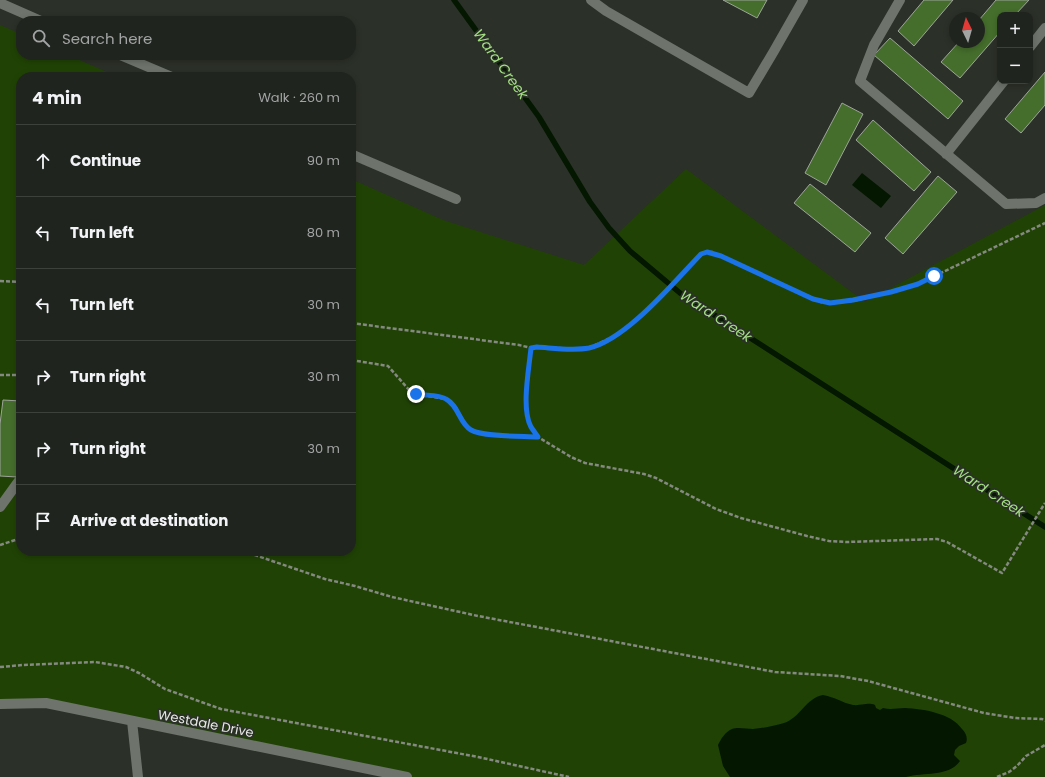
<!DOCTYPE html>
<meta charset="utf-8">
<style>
:root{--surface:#20241e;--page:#2d302b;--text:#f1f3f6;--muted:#a2a4a4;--line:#3d413c}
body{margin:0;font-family:Poppins,sans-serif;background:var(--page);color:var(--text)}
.controls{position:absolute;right:12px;top:12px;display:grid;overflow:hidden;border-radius:8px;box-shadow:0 2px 6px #0003}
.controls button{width:36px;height:36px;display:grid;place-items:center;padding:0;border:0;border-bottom:1px solid var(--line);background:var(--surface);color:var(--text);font:20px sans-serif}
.compass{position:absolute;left:949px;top:12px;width:36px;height:36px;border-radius:50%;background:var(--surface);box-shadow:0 2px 6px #0003;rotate:355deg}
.stop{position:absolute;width:12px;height:12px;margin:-9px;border:3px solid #1a73e8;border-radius:50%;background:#fff}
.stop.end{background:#1a73e8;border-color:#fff;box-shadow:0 1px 4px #0008}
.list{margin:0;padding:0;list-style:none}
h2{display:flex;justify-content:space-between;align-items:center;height:52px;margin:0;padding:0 16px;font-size:17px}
h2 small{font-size:13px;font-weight:400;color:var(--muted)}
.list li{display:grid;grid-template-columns:26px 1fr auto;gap:12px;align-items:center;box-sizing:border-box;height:72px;padding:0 16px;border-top:1px solid var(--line)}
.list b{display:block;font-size:15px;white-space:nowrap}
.list em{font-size:13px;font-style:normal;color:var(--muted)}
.icon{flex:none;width:22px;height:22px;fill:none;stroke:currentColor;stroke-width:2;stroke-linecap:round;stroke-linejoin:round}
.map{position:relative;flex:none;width:1045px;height:777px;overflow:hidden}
.search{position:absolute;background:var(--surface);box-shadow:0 2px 6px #0003;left:16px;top:16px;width:340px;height:44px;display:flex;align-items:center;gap:10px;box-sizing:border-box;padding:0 14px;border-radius:16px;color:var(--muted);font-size:15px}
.panel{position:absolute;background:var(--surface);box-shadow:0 2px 6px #0003;left:16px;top:72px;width:340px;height:484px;border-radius:16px}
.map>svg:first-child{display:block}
.green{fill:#204305}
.water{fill:#041700}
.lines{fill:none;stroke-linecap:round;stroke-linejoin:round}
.stream{stroke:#041700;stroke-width:5.5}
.building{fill:#456e2c;stroke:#9ea49b}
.path{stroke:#858982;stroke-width:2.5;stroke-dasharray:4 2;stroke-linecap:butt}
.service{stroke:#6e746b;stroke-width:10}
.minor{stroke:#6e746b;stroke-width:10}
.route{stroke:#1a73e8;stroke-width:5}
.labels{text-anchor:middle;stroke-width:3.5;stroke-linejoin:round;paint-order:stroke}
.street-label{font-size:13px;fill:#e5e8e3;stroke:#2b3028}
.water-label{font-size:14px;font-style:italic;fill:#a3df83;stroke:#2b3028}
</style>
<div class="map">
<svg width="1045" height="777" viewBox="0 0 1045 777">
<rect width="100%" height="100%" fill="#2b3028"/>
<path class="green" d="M0 25 21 34V55H68L118 77H21V551H351V179L443 220 584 265 686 169 865 302 1045 205V777H400L46 703 0 709Z"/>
<path class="water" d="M862 173 891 196 881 208 852 185Z
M823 695C835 697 843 703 853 705 861 706 867 702 875 705L876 708 880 710 883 708C891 710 897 708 905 708 923 709 951 713 962 729 966 733 968 738 966 743L959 746 955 750 954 755 960 761C949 777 924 772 906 777H730L723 766 718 745C721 739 725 732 732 729 738 727 747 729 753 729 764 728 774 726 784 723 800 718 806 698 823 695Z"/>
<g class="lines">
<path class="stream" d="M454 0 539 117 590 202 609 228 630 251 680 293 1045 527"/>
</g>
<path class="building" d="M723 0H767L757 18Z
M924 0H953L914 46 898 31Z
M996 0H1029L1015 15H1000V32L960 78 941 62 959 42H979V20Z
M890 38 963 101 948 119 874 55Z
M1045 72V105L1021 133 1005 119Z
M842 103 863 114 826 185 805 173Z
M873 120 931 172 914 191 856 140Z
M938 176 957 192 903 254 885 238Z
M810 184 871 233 855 252 794 203Z
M3 400 21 401V435L17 477 0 476V424Z"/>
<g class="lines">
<path class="path" d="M0 281 21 282
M351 323 519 345 531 348 537 347 579 349 591 347 619 334 643 314 703 253 712 252 721 256 821 302 830 303 853 301 891 292 918 284 1045 223
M531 348 526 399 528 416 530 426 538 437 571 457 585 463 644 474 656 478 716 509 741 518 807 536 829 541 846 542 937 539 947 542 1002 573 1045 503
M351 360 388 366 410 391 416 394 446 399 456 408 467 427 472 431 485 434 538 437
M0 375H21
M0 545 21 538
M243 551 325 579 355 586 392 597 478 616 775 672 840 676 868 681 984 713 1015 718 1042 719 1045 721
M0 667 23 665 95 662 126 667 139 673 165 689 221 709 478 757 569 777
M997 777 1009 772 1017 766 1026 756 1045 745"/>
<path class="service" d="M591 0 606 11 749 93 774 51 803 0
M900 0 874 45 860 81 1006 204 1036 203 1045 198
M1030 47 1045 28
M946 154 1004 81
M0 507 21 478"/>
<path class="minor" d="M0 3 41 21
M120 55 172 77
M351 154 456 199
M0 704 46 703 407 777
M132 721 138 777"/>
</g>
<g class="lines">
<path class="route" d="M416 394C426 396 438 394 446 399 459 406 459 423 471 430 483 437 523 436 538 437 536 434 533 430 531 427 521 409 529 369 531 348L537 347C553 348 572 351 589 348 626 340 674 282 701 254L707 252 721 256 813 299 830 303 853 300 891 292 918 284 934 276"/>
</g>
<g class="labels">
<g class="street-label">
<text transform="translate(206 723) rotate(11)" y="5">Westdale Drive</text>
</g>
<g class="water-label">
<text transform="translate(501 64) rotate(54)" y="5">Ward Creek</text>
<text transform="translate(716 316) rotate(33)" y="5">Ward Creek</text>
<text transform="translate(989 491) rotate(33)" y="5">Ward Creek</text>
</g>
</g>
</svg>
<div class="controls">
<button>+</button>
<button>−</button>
</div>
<svg class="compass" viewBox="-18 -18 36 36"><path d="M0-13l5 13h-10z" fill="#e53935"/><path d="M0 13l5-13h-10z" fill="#a2a4a4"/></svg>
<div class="stop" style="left:934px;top:276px"></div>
<div class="stop end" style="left:416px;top:394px"></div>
<div class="search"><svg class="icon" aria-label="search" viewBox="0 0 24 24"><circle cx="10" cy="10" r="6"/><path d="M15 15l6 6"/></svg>Search here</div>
<section class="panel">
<h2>4 min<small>Walk · 260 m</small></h2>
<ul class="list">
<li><svg class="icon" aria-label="ahead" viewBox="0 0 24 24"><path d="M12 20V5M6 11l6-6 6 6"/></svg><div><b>Continue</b></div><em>90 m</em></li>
<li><svg class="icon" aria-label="left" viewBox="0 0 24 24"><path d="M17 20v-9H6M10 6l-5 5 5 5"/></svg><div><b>Turn left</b></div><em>80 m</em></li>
<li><svg class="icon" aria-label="left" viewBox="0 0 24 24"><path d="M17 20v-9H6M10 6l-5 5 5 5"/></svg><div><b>Turn left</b></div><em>30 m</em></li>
<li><svg class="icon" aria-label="right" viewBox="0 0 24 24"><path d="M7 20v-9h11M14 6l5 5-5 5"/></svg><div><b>Turn right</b></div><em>30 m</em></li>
<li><svg class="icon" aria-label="right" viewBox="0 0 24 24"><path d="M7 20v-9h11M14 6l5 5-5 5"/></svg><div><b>Turn right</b></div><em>30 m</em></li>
<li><svg class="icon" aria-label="arrive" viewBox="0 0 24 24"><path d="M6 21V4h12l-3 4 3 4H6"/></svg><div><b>Arrive at destination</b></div></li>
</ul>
</section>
</div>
